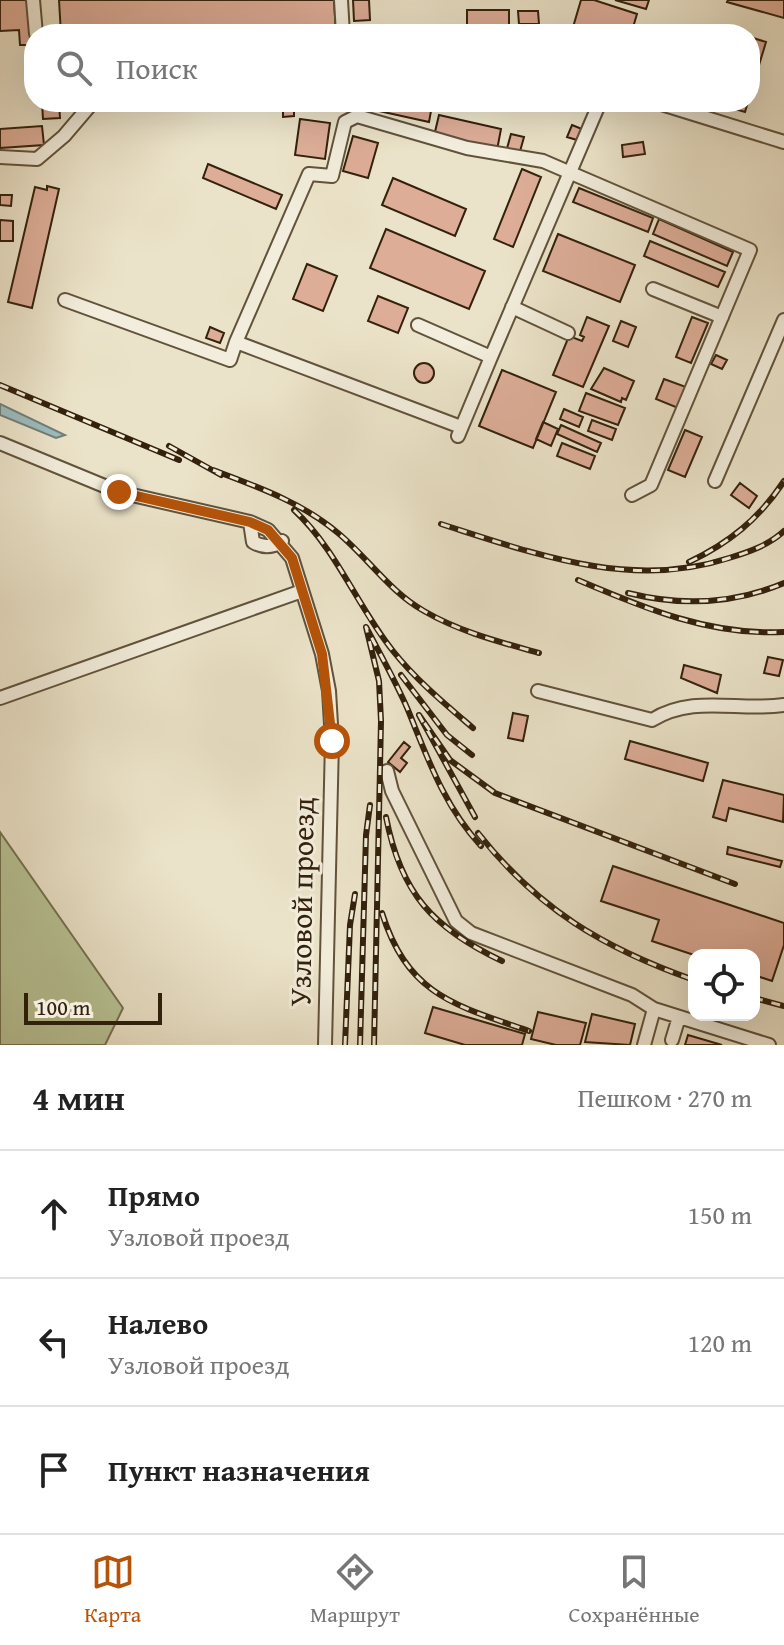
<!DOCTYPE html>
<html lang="ru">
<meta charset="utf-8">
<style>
:root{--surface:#fff;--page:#f6f6f6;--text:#222;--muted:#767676;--line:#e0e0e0;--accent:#b45309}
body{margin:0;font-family:"Gentium Book Plus",serif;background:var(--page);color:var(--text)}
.controls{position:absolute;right:24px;bottom:24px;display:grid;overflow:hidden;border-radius:16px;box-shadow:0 8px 32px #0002}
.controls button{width:72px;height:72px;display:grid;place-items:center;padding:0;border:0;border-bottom:2px solid var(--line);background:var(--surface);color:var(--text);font:40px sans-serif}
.scale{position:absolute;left:24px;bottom:20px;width:138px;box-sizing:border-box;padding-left:8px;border:4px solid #33210c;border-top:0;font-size:22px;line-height:28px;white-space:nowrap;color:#33210c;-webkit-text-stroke:6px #f2eddc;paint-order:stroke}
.stop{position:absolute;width:24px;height:24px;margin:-18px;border:6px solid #b45309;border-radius:50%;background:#fff}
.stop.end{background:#b45309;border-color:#fff;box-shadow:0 2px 8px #0008}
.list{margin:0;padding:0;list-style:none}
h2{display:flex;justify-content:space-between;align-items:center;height:104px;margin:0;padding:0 32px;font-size:34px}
h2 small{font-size:26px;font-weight:400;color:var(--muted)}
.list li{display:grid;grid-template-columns:52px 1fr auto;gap:24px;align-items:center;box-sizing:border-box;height:128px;padding:0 32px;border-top:2px solid var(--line)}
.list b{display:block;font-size:30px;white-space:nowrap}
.list p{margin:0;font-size:26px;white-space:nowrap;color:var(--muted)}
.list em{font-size:26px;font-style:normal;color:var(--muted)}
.icon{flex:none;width:44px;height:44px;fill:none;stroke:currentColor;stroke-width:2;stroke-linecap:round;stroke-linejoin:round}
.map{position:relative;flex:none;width:784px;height:1045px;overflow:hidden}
.search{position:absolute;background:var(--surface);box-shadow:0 8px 32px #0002;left:24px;right:24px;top:24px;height:88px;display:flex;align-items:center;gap:20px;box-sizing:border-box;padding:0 28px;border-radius:32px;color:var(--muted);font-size:30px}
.sheet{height:488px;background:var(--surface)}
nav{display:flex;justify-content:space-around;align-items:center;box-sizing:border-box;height:112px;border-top:2px solid var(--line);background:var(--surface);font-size:22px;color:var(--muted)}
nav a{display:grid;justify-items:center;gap:4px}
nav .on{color:var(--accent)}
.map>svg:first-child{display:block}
.green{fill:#b8c396;stroke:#767251;stroke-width:2}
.water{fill:#9cbcbf;stroke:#727e77;stroke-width:2}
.building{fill:#ddad98;stroke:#33210c;stroke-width:2}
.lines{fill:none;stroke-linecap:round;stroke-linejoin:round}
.minor-casing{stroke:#61523b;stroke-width:16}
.minor{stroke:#f2eddc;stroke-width:12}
.rail-casing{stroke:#33210c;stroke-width:6}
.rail{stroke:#f2eddc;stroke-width:3;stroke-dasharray:9;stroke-linecap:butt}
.route{stroke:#b45309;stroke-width:10}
.labels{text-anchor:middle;stroke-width:6;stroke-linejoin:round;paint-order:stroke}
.street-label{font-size:30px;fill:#33210c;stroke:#f2eddc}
</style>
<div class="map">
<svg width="784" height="1045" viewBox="0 0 784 1045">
<rect width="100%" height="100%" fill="#ebe3c9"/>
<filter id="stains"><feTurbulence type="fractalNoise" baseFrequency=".0025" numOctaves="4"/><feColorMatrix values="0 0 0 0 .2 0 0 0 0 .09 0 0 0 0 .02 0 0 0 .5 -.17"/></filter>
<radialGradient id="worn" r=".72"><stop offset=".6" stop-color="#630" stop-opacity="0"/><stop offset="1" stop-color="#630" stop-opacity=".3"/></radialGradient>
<path class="green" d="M0 832 123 1008 105 1045H0Z"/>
<path class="water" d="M0 404 65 435 56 438 0 415Z"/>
<path class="building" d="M0 0H32L34 45H20L19 30 0 31Z
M59 0H334L336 34H61Z
M353 0H369L370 20 354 21Z
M581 0H594L637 14 631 34H571Z
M615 0H649L646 9Z
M728 0H784V18L727 2Z
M467 10H509V27H467Z
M518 11H538L539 24H519Z
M750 37 766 42 756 75 750 73Z
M42 102H59L60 118 43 119Z
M283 102H294V116L283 117Z
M324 102H371V108L324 110Z
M381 102 431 111 429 122 379 111Z
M712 102H748L745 112Z
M439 115 501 129 497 150 434 136Z
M300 119 330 123 325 159 295 155Z
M572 125 582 129 577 140 567 137Z
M42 126 44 145 0 148V129Z
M511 134 524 137 519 155 506 152Z
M353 136 378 143 368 178 343 171Z
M643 142 645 154 623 157 622 145Z
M208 164 282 195 276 209 203 178Z
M522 169 541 177 513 247 494 239Z
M393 178 466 209 455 236 382 205Z
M47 186 59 189 32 308 8 302 35 187 47 190Z
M579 188 653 218 648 232 573 202Z
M0 195H12L11 206 0 205Z
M659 219 733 252 727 266 653 234Z
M0 220 13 221V241H0Z
M386 229 485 271 469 309 370 268Z
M558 234 635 265 620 302 543 271Z
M650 241 725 272 718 287 644 256Z
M307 264 337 276 323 311 293 299Z
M378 296 408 308 398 333 368 321Z
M587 317 609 326 583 387 553 375 569 336 582 341 584 337 580 335Z
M692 317 708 323 691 363 676 357Z
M621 321 636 327 628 347 613 341Z
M210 327 224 333 220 343 206 338Z
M716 355 727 360 722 369 711 364Z
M414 373a10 10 0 1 1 20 0a10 10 0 1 1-20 0Z
M604 368 634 381 626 400 622 398 621 402 591 389Z
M502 370 556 392 533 448 479 426Z
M664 379 686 387 678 408 656 399Z
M586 393 625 408 618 425 579 411Z
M564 409 583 417 579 427 560 419Z
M592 420 616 429 612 440 588 431Z
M543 422 558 429 551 446 536 439Z
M561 425 601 443 597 452 557 434Z
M685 430 702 437 685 477 668 470Z
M562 443 595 456 590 469 557 456Z
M740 483 757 496 749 508 731 495Z
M768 657 783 660 779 676 764 673Z
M684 665 721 675 717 693 681 678Z
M513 713 528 716 523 741 508 738Z
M630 741 708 763 703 781 625 759Z
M404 742 410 747 401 758 407 763 400 772 388 762Z
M723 780 784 795 783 822 729 808 726 821 713 817Z
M728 847 782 861 780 867 727 854Z
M613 866 784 923V945L772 981 754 975V955H694L652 941 659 920 601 901Z
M433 1007 525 1034 522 1045H465L425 1033Z
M538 1012 586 1023 580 1045H556L531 1039Z
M592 1014 635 1024 630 1045 585 1042Z
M688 1035 722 1045H685Z"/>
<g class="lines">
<defs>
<path id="minor" d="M33 0 36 34
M341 0 343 34
M655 102 784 142
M0 157 37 159 64 136 93 102
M653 289 722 317
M65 300 230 360 236 342
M512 307 568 333
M418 325 491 357 600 102
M461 427 236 342 309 174 332 176 345 122 357 116 467 148 543 161 750 250 651 485 632 495
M458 436 491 357
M0 443 119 492 250 522 268 530 292 558 322 654 329 691 332 741 325 1045
M715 481 784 320
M250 522 253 542C263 548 273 547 282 541
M538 691 652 720C694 694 739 712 784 705
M0 698 302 591
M387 771 392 791 456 921 471 933 632 995 654 1009 769 1045
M672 1040 679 1017
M644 1045 654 1009"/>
</defs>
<use href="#minor" class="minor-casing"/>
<use href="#minor" class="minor"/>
<defs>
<path id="rail" d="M0 385 179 460
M169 446 221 475
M213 470C258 487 301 502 338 533 368 558 390 592 424 611 460 632 500 642 539 653
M294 510C337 550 357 606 393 651 416 680 445 704 473 728
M441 524C535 554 631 590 729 558 749 552 769 545 784 531
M689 562C729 543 759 519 784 481
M578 580C644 608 710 636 784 632
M628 593C680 606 734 604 784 583
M401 675 447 735 472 755
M386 817C401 894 433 928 502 961
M475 817 419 715 450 760 495 793 735 884
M478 833C538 909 603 948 694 980
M382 913C408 995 454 1005 529 1031
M754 998 784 1006
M345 1045 350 925 355 894
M360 1045 366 835 370 805
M374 1045 381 721 379 681 366 627C380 654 396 682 408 710 428 759 444 806 481 846"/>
</defs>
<use href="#rail" class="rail-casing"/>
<use href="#rail" class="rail"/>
</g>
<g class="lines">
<path class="route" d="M119 492 250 522 268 530 292 558 322 654 332 741"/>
</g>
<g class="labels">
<g class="street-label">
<text transform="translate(302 902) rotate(-89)" y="10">Узловой проезд</text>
</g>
</g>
<rect width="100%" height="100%" filter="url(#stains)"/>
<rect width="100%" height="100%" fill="url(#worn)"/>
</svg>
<div class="controls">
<button><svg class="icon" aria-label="locate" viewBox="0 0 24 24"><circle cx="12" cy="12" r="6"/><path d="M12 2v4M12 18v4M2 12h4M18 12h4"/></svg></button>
</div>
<div class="scale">100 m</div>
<div class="stop" style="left:332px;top:741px"></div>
<div class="stop end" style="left:119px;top:492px"></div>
<div class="search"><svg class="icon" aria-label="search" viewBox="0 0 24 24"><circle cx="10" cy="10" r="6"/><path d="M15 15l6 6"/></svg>Поиск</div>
</div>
<section class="sheet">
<h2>4 мин<small>Пешком · 270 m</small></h2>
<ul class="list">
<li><svg class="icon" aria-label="ahead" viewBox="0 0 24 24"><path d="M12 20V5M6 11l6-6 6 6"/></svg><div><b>Прямо</b><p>Узловой проезд</p></div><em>150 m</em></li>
<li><svg class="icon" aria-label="left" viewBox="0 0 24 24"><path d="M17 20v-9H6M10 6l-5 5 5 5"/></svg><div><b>Налево</b><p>Узловой проезд</p></div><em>120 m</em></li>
<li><svg class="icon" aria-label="arrive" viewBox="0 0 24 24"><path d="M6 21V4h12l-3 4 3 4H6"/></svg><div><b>Пункт назначения</b></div></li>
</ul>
</section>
<nav>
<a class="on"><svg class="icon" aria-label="map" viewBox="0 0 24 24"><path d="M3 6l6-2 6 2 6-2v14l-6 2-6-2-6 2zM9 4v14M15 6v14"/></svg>Карта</a>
<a><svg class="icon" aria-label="directions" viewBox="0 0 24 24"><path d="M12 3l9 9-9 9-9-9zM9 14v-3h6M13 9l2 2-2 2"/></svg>Маршрут</a>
<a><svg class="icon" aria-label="saved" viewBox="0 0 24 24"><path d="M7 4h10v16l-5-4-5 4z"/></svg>Сохранённые</a>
</nav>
